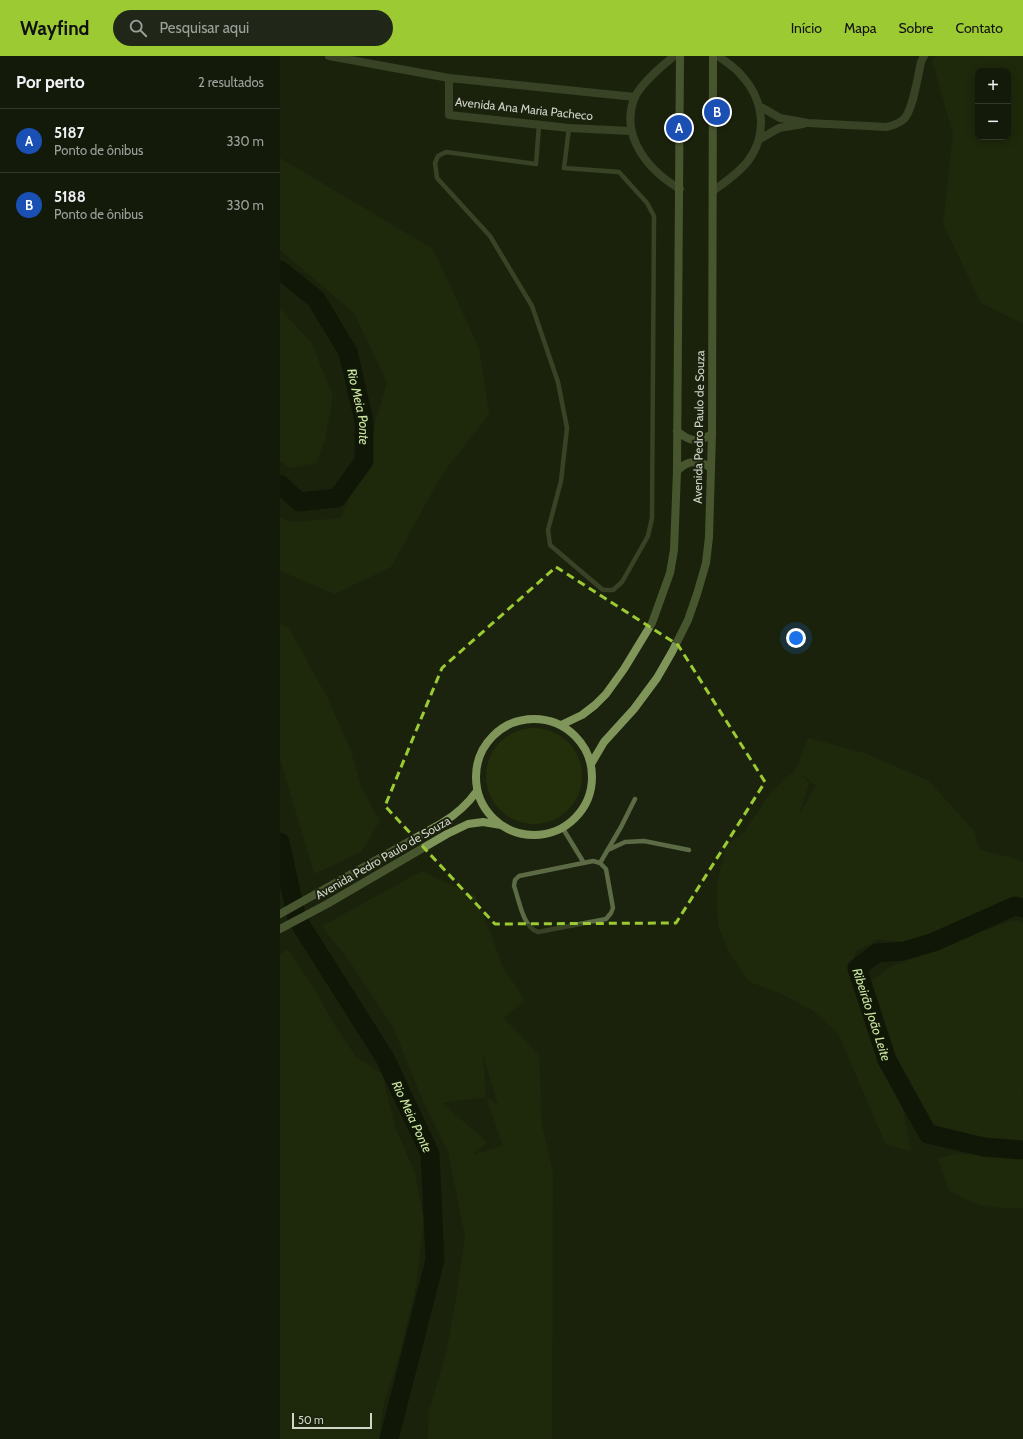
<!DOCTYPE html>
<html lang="pt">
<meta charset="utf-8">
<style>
:root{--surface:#141a0a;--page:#212718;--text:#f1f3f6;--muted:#9da19c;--line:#33382b;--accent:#9cca32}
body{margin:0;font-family:Cabin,sans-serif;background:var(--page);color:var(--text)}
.controls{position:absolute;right:12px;top:12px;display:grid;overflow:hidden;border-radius:8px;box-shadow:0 2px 10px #0003}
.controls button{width:36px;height:36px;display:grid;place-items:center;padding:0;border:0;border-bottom:1px solid var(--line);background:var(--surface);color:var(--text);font:20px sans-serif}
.scale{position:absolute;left:12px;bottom:10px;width:80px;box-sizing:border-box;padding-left:4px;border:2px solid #d0d5c8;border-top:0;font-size:11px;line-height:14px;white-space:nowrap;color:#d0d5c8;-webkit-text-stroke:3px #1b220d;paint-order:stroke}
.you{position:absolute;left:516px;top:582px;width:14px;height:14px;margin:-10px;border:3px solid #fff;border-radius:50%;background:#1a73e8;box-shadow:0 0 0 6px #1a73e833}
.badge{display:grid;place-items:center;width:26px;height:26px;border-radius:50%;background:var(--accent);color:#fff;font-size:13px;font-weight:700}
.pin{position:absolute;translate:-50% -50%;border:2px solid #fff;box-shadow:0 1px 4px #0006}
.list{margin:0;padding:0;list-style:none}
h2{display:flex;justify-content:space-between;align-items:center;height:52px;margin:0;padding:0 16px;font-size:17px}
h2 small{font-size:13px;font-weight:400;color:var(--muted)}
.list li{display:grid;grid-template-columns:26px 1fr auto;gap:12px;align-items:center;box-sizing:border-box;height:64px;padding:0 16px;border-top:1px solid var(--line)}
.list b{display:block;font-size:15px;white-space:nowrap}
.list p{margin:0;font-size:13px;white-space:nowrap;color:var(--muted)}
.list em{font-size:13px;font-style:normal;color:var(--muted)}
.icon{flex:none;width:22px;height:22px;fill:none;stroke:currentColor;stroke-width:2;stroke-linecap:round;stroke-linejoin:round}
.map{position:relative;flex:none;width:743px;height:1383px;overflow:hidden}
header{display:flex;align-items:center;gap:24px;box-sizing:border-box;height:56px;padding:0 20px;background:var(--accent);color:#111}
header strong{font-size:19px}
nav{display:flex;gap:22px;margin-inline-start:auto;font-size:14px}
.search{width:280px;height:36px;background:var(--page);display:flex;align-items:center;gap:10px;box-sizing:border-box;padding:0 14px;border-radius:22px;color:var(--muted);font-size:15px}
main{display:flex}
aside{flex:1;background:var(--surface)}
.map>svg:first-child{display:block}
.green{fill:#232f0a;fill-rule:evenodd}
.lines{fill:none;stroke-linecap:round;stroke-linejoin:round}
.river{stroke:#030900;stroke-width:19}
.service{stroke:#5c6a46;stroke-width:4.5}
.minor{stroke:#5c6a46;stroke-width:8}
.secondary{stroke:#7f955a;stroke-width:8}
.marked{fill:none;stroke:#9cca32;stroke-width:3;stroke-dasharray:8 5;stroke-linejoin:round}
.labels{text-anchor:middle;stroke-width:4;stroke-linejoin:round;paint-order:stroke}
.street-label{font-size:12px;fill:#d0d5c8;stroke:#1b220d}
.water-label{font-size:13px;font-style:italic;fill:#cae5a0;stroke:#1b220d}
</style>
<header>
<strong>Wayfind</strong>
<div class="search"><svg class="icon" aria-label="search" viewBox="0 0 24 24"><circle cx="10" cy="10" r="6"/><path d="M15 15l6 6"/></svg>Pesquisar aqui</div>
<nav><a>Início</a><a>Mapa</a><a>Sobre</a><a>Contato</a></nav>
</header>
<main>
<aside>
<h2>Por perto<small>2 resultados</small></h2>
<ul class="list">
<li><span class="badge" style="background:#1a4fb4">A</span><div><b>5187</b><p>Ponto de ônibus</p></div><em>330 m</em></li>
<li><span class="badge" style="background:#1a4fb4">B</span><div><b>5188</b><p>Ponto de ônibus</p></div><em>330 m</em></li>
</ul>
</aside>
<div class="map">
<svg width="743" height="1383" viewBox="0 0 743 1383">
<rect width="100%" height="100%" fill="#1b220d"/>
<path class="green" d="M656 0H743V268L701 247 663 168 673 79 652 4ZM698 15H728V81H698Z
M0 102 153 193 199 292 209 358 161 420 111 511 55 538 0 515V462L13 466 61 462 84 405 107 326 74 257 0 194Z
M0 253 31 286 53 340 45 384 37 407 10 412 0 405Z
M0 568 9 572 47 641 70 692 81 731 100 765 81 796 34 818 0 702Z
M206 720a48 48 0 1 1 96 0a48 48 0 1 1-96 0Z
M528 682 587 698 649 725 694 775 700 794 733 802 743 806V842L716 849 691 864 658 878 624 887 599 883 576 895 571 913 578 946 592 979 607 1022 623 1054 631 1095 606 1089 558 977 532 954 500 937 470 926 451 900 438 870 437 828 446 789 464 776 491 736 516 713ZM520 717 536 730 519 759 529 727Z
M142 815 195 840 212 880 222 910 245 944 224 962 259 999 262 1069 273 1116 272 1383H148L149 1355 166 1298 175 1249 185 1181 168 1096 143 1045 113 971 70 906 42 870ZM203 999 218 1050 206 1041ZM206 1041 223 1090 192 1099 207 1086 162 1047Z
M733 864 743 867V1034L742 1038 743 1039V1088C711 1085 681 1076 650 1067L616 1000 583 931 611 910Z
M8 893 36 936 57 973 76 1001 102 1018 115 1071 135 1117 144 1165 136 1229 121 1293 103 1352 99 1383H0V898Z
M675 1098 743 1101V1152H725L699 1149 669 1135 658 1102Z"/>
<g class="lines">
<g class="river">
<path id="s1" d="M0 214 36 243 68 296 84 365V405L57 442 19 446 0 428"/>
<path id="s2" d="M0 786 17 863 105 1002 150 1098 155 1204 109 1383"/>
<path id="s3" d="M743 852 735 850 654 886 624 895 597 897 577 912 607 1004 648 1078 704 1091 743 1094"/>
</g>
<path class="service" d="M259 69 256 108 166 96 158 100 155 107 157 122 210 180 252 250 278 326 287 372 281 425 268 474 270 489 323 534H333L342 526 368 480 372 462 374 160 367 147 339 116 284 112 289 72
M282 771 304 807
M328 794 345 786 364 785 409 794
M313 805 320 807 326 813 333 852 331 857 326 863 258 876C243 872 239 843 234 830L235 824 239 820Z
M320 807 341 771 355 743"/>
<path class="minor" d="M49 0 169 22
M394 0C382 10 360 28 354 43 340 81 369 115 400 133
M479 50 500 62 528 67 607 71C614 69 619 68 624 63 633 54 638 19 641 6L644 0
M351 75 289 72 169 59V22L355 41
M480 83 499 72 523 68
M433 135C445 126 459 117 468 105 488 78 484 44 462 20 456 12 446 6 438 0"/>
<path class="secondary" d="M397 375C410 386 417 387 432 378
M397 415C407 404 419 403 431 412
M196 721a58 58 0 1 1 116 0a58 58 0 1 1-116 0Z
M281 669 302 659 315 649 326 638 344 613 372 567 390 517 394 494 397 415 400 0
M311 708 324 686 354 653 377 622 392 596 408 564 417 538 426 507 429 481 432 378 433 0
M0 858 162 767C177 758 187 749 197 735
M0 873 47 848 167 778 188 768 203 766 221 769"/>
</g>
<path d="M0 0H743V1383H0ZM276 511 398 589 485 726 396 867 215 868 105 750 162 612Z" fill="#1b220d" fill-opacity=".55" fill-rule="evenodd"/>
<path class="marked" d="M276 511 398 589 485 726 396 867 215 868 105 750 162 612Z"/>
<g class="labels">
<g class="street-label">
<text transform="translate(244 53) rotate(6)" y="4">Avenida Ana Maria Pacheco</text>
<text transform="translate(419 371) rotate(-89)" y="4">Avenida Pedro Paulo de Souza</text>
<text transform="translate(103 802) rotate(-30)" y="4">Avenida Pedro Paulo de Souza</text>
</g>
<g class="water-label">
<text dy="5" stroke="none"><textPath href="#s1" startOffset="164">Rio Meia Ponte</textPath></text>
<text dy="5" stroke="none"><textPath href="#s3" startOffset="229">Ribeirão João Leite</textPath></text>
<text dy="5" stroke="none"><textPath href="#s2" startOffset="308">Rio Meia Ponte</textPath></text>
</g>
</g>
</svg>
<div class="controls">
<button>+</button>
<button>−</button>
</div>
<div class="scale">50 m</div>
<div class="you"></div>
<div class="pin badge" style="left:399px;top:72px;background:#1a4fb4">A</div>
<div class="pin badge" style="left:437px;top:56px;background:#1a4fb4">B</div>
</div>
</main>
